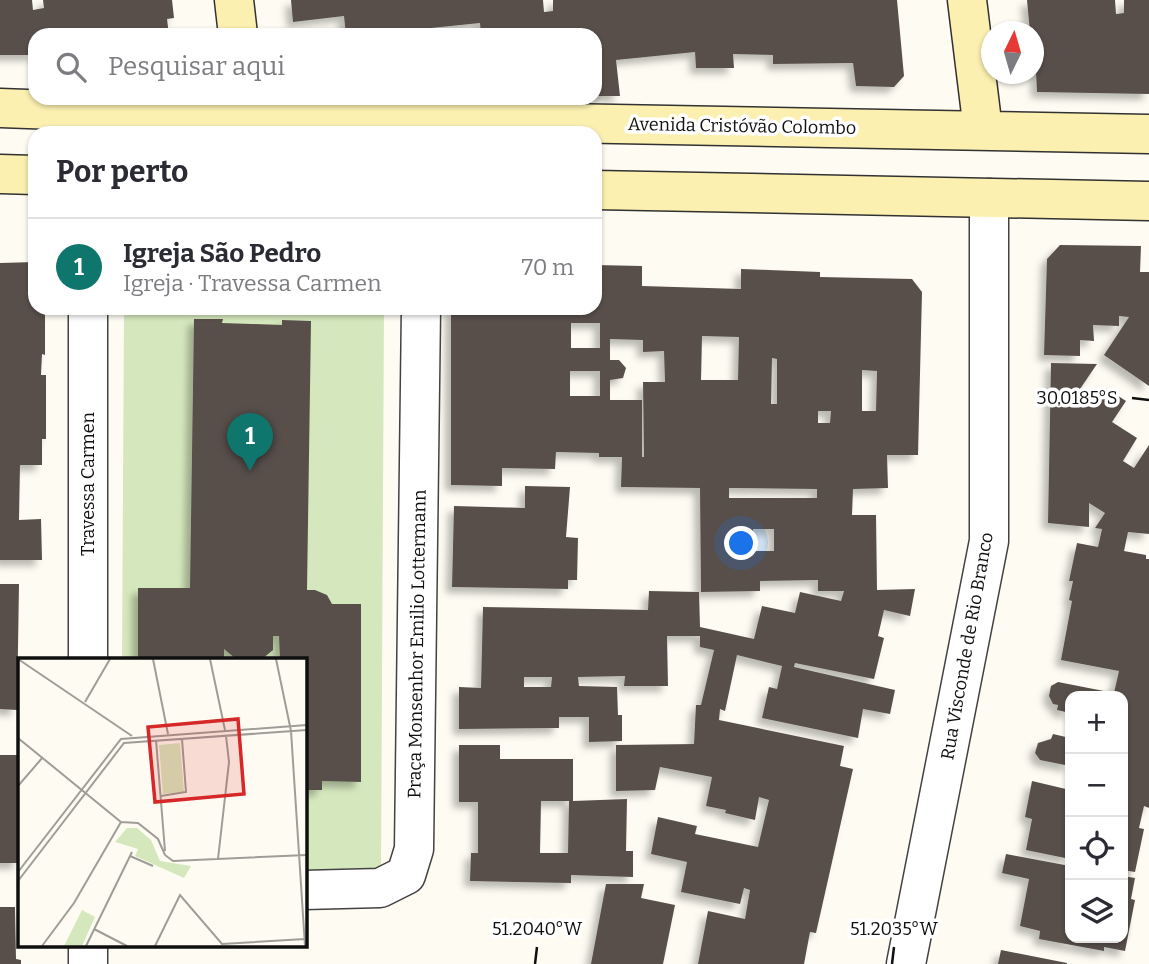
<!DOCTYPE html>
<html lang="pt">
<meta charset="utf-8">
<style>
:root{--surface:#fff;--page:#f7f7f7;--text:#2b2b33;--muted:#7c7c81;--line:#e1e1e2;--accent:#0f766e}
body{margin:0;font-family:Bitter,serif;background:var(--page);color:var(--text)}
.controls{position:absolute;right:21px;bottom:21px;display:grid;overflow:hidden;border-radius:14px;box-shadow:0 2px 5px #0004}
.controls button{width:63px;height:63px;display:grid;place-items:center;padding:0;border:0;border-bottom:2px solid var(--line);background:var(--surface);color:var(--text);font:35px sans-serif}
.compass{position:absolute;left:981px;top:21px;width:63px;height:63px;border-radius:50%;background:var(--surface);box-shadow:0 2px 5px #0004;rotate:5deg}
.you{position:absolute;left:742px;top:544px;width:24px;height:24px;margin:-18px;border:5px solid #fff;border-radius:50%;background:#1a73e8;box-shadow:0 0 0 10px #1a73e833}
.badge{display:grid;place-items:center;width:46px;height:46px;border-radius:50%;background:var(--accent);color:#fff;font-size:23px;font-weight:700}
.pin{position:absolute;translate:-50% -58px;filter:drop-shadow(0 2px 4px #0008)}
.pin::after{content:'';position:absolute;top:37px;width:24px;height:21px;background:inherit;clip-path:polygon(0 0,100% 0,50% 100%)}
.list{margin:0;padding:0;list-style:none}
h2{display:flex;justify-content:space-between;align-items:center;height:91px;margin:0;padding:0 28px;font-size:30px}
h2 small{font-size:23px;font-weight:400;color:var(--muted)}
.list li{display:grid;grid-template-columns:46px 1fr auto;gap:21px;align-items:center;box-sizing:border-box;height:98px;padding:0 28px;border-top:2px solid var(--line)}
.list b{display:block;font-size:26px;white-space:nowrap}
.list p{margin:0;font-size:23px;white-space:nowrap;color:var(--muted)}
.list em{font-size:23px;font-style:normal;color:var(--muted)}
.icon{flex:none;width:38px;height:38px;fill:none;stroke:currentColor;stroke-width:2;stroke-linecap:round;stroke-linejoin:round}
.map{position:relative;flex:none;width:1149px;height:964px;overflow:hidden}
.search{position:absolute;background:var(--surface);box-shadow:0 2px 5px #0004;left:28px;top:28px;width:574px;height:77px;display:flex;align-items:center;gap:18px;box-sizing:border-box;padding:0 24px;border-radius:21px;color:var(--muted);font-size:26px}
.panel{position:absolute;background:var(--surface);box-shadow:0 2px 5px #0004;left:28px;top:126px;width:574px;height:189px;border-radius:21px}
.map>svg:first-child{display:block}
.green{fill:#d5e8bd}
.building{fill:#58504c;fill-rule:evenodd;filter:url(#shadow)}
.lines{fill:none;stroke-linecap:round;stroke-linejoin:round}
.street-casing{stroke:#424242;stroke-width:41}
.secondary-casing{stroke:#313131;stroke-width:41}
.street{stroke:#fff;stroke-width:38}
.secondary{stroke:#fbf0b0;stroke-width:38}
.ticks{fill:none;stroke:#0f0f0f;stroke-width:2.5}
.labels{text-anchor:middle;stroke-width:7;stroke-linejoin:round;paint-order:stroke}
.street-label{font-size:18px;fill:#0f0f0f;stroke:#fff}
.inset-road{fill:none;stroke:#9e9d97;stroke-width:2}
.view{fill:#d62828;fill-opacity:0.15;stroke:#d62828;stroke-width:3.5}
.inset-edge{fill:none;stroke:#0f0f0f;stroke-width:3.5}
.ticks-label{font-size:18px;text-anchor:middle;fill:#0f0f0f;stroke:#fff;stroke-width:7;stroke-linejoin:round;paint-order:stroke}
</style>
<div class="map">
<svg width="1149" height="964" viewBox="0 0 1149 964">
<defs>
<filter id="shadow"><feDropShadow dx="-6" dy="6" stdDeviation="3.5" flood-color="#0004"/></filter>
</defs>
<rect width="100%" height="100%" fill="#fefcf2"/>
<path class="green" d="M124 308H384L381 873 305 872 304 660H122Z"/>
<path class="building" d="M0 0H32L33 10 44 8 43 0H172L174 18 167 19 169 35H35V55H0Z
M291 0H543L544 12 553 11V0H897L904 76 894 87 856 86 853 63 773 64V55L733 54 734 68H696L695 52 616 60 620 96H595V35H481L480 23 431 28 432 35H346L344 16 293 22Z
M1027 0H1115L1116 14 1124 13V0H1149V94L1037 92 1034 32H1030Z
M1060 245 1141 246 1140 272H1149V386L1104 355 1129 317 1119 316V326L1093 325 1094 341 1080 340V356L1044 355 1047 259Z
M35 262V308H45V355L42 354 41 375H46V439H42V465H20L19 520 41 519 42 560H0V263Z
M595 265 642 266V286L741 289V269L820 272V277L912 279 922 292 918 455H887L888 488 853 489 852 515H876L877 590 915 589 910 616 884 610 878 636 884 638 874 679 795 663 794 667 895 690 890 714 863 709 858 738 762 718 769 687 777 689 782 666 737 655 725 711 720 709 719 720 844 746 840 766 853 769 816 933 810 932 804 964H698L708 911 745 919 750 890 744 888 740 904 681 892 687 862 651 854 658 817 697 826 695 834 758 847 769 800 759 797 755 820 725 813 726 810 706 806 712 777 660 767 655 790 616 791V745L694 744 696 705H701L714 650 700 647V636H667L668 686H624L625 676 578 677 579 686 617 687 618 715H622V741L589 742V717H559V728L459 729V687L481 688 483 607 648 610 649 591 699 592 700 627 754 639 762 606 795 613 800 592 841 601 844 591H818V580L760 581V591L701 592 700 488 621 487 622 457H599V453L556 452 555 469 502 468V486L451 485V308H595ZM571 323H600V348H571ZM702 336 739 337 738 380H701ZM610 339 643 340V352L664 351 665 382H643L644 457H642V400H610V380L623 378 626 368 619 360H610ZM772 358 777 359V404H771ZM862 370 877 371 876 411H862ZM570 371H600V396H570ZM818 411H831L830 423H818ZM729 488 817 489V498H729ZM753 529H774V551H753ZM524 677H552L551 687H524Z
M194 319H223L222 323 282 325V320L311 321 307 590H315L327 595 332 604H361V782L322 781V790H304V659H280L279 636H273V650L262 659H236L224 649V659H138V588H190Z
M1051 363 1097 364 1080 389 1097 402 1106 388 1126 401 1112 422 1137 438 1123 461 1134 468 1149 445V534L1128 532 1124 551 1146 555V559H1149V808L1144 806 1139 828 1144 829 1135 872 1123 870V696H1070V713L1057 710 1058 705 1053 704 1049 696 1051 686 1058 682 1114 693 1119 671 1061 660 1072 601 1069 600 1073 581H1069L1077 543 1098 547 1102 529 1095 528 1105 513 1089 503V527L1048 523Z
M525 486 570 487 566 537 578 538 577 580H568V589L452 587 454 506 525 508Z
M0 584H19L17 710 0 709Z
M1053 734 1070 738V766L1040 760 1035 753 1038 743 1051 739Z
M459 745H500V759H573V801L627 799 626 851H633V877L571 875V883L470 881 471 853H478V802H459ZM541 801H569L568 853H540Z
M0 755H19V863H0Z
M1032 781 1070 790V859L1026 850 1032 819 1025 817Z
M1006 854 1070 866V938H1123V876L1135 878 1131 899 1135 900 1125 951 1104 947V951L1039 939 1040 931 1020 926 1029 879 1002 873Z
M606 884H644L641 898 675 905 663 964H591Z
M0 907H15L16 959 21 960V964H0Z
M1001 950 1067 963V964H998Z"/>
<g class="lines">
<defs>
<path id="street" d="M88 660V308
M304 890 380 888 406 875 414 849 421 308
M88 945V964
M906 964 989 541V198"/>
<path id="secondary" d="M234 0 238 35
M967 0 983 130
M0 108 248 117 1149 134
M0 174 35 175
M595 190 1149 201"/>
</defs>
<use href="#street" class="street-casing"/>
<use href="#secondary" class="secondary-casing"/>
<use href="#street" class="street"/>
<use href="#secondary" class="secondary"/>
</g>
<path class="ticks" d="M1132 398 1149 400M535 964 537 947M892 964 894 947"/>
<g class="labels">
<g class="street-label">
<text transform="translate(742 126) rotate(1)" y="6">Avenida Cristóvão Colombo</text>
<text transform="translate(88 484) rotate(-90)" y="6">Travessa Carmen</text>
<text transform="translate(417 644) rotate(-89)" y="6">Praça Monsenhor Emilio Lottermann</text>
<text transform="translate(967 646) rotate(-80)" y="6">Rua Visconde de Rio Branco</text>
</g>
</g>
<g transform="translate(18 658)">
<rect width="289" height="289" fill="#fefcf2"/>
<path d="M162 85 166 134 145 136 141 87ZM109 170H119L133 182 142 203 173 208 166 220 117 198 120 191 97 184ZM64 252 77 259 64 288H46Z" fill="#d5e8bd"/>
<path class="inset-road" d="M0 1 114 78M135 1 150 76M192 1 207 72M258 1 273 73 287 288M67 44 92 1M0 80 103 164 120 165 140 181 147 197M138 82 147 193M0 128 25 99M143 138 168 134 164 81M147 197 155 203 289 197M112 198 135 208M200 201 211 104 208 78M0 214 103 81 289 67M0 223 106 85 289 72M76 271 109 288M24 288 56 245 103 164M68 288 114 194M137 288 162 237 204 286 287 281"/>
<path class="view" d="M220 61 226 136 137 144 130 69Z"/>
<rect width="289" height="289" class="inset-edge"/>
</g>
<g class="ticks-label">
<text x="1077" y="404">30.0185°S</text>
<text x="537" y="935">51.2040°W</text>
<text x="894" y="935">51.2035°W</text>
</g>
</svg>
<div class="controls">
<button>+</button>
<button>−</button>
<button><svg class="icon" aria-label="locate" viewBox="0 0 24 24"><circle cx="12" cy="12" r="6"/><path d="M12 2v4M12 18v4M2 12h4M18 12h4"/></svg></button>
<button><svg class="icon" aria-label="layers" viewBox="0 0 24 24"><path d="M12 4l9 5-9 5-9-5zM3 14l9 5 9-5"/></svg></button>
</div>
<svg class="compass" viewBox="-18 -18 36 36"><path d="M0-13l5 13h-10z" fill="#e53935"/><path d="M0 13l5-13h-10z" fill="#7c7c81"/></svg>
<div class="you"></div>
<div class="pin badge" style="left:250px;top:471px">1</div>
<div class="search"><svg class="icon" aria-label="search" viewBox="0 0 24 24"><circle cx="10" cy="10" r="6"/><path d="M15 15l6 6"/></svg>Pesquisar aqui</div>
<section class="panel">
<h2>Por perto<small></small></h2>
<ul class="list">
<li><span class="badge">1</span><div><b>Igreja São Pedro</b><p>Igreja · Travessa Carmen</p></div><em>70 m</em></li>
</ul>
</section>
</div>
